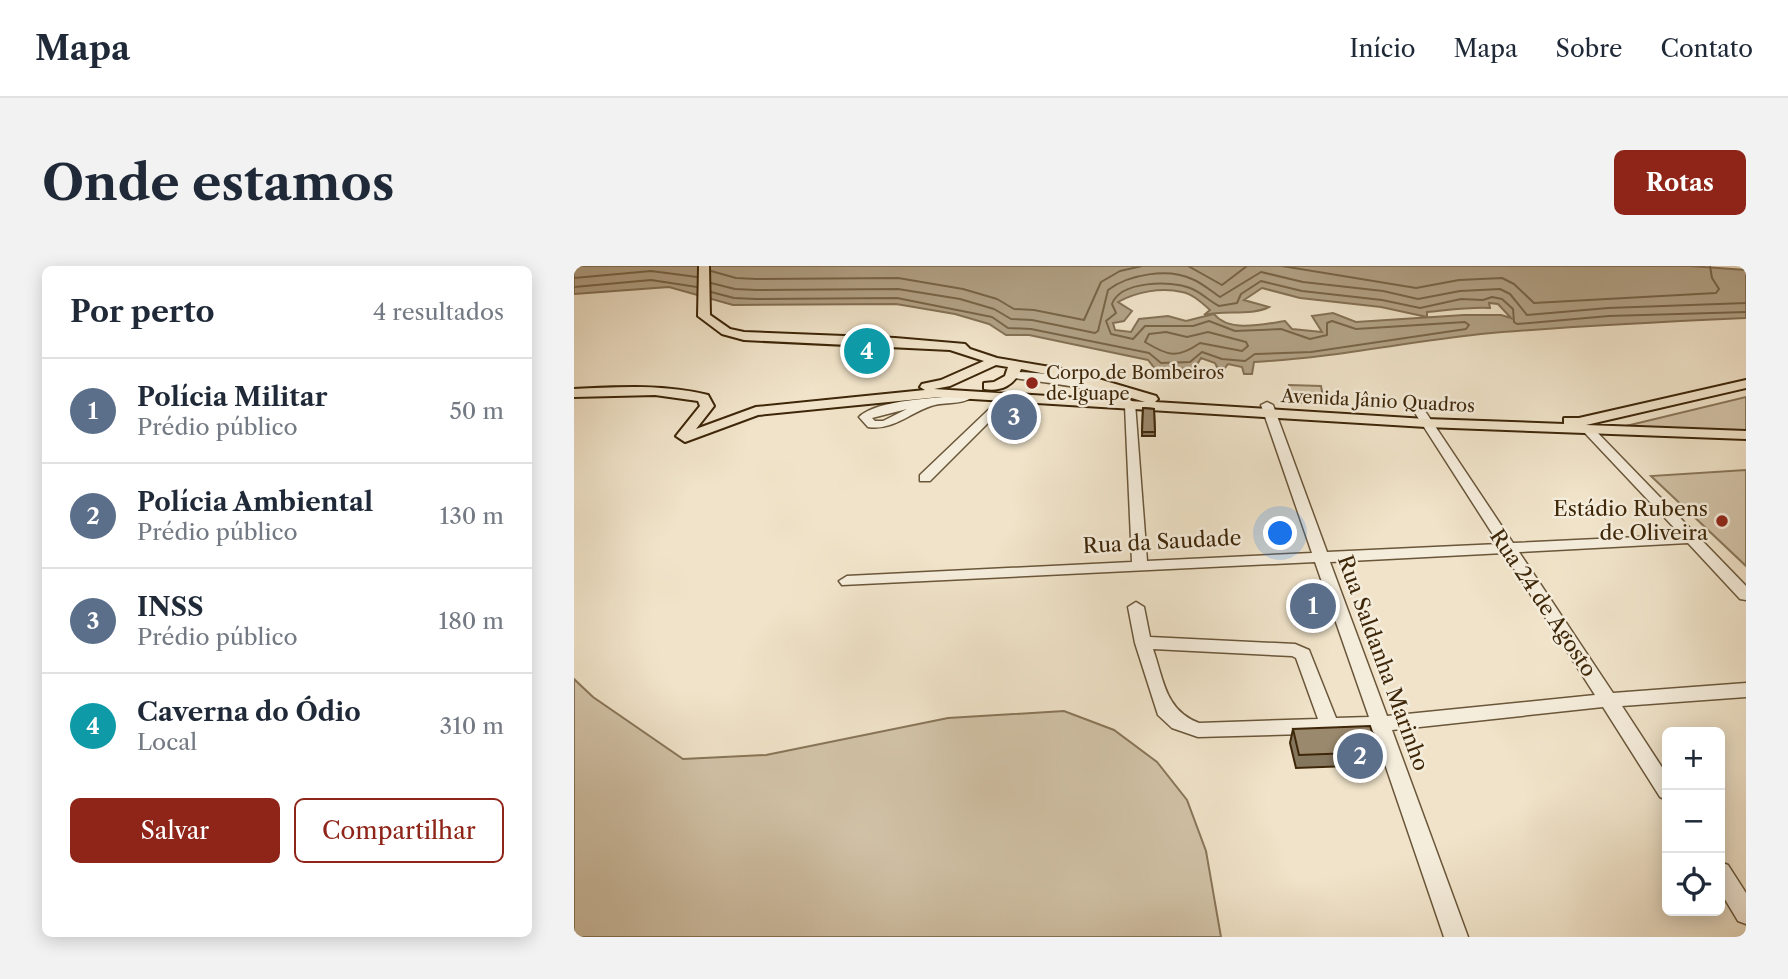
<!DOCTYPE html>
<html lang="pt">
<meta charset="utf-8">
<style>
:root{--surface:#fff;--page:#f2f2f3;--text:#1f2937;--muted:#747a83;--line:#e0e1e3;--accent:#8f2418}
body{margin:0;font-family:"Libre Caslon Text",serif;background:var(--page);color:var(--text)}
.controls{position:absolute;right:21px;bottom:21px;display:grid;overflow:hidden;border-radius:10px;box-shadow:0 4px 18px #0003}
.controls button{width:63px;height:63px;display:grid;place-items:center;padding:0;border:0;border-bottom:2px solid var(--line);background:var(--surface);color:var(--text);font:35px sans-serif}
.you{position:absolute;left:707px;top:268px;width:24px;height:24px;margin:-18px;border:5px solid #fff;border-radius:50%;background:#1a73e8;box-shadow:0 0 0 10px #1a73e833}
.badge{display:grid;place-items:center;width:46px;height:46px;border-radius:50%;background:var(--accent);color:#fff;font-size:23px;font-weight:700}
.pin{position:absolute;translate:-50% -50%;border:4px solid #fff;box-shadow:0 2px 7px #0006}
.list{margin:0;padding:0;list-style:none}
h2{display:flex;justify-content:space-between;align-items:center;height:91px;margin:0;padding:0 28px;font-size:30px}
h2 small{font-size:23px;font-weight:400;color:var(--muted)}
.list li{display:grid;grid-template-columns:46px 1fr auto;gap:21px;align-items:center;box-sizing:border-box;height:105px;padding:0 28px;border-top:2px solid var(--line)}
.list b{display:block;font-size:26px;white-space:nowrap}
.list p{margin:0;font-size:23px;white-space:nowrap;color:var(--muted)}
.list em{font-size:23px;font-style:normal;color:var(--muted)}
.actions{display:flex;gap:14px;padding:21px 28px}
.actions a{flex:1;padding:16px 0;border:2px solid var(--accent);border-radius:10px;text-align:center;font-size:24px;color:var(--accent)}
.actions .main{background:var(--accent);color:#fff}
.icon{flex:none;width:38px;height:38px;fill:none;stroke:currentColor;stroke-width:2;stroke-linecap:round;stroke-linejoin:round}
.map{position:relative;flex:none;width:1172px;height:671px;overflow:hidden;border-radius:10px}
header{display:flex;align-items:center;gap:42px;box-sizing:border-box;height:98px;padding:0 35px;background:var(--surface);border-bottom:2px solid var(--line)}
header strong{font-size:33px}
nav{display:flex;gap:38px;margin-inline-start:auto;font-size:24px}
.intro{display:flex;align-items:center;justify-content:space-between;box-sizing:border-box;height:168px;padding:0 42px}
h1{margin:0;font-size:49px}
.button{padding:18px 32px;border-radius:10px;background:var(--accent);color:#fff;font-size:24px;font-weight:700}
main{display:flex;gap:42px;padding:0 42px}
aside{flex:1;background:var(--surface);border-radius:10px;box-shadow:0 4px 18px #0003}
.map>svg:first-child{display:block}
.green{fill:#d2c3a8;stroke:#887558;stroke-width:2}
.water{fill:#b3a388;stroke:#847155;stroke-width:2;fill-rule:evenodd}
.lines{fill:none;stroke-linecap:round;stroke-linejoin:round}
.shore{stroke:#786548;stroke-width:2}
.minor-casing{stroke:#6a5639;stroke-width:3}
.major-casing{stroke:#3e2709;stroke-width:4}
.minor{fill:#f5eddc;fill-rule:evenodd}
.major{fill:#f0e3c9;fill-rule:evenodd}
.wall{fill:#85765e;stroke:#3e2709;stroke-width:2}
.building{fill:#9b896d;stroke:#3e2709;stroke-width:2}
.poi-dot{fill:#8f2418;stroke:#f5eddc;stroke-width:2.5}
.labels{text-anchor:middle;stroke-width:5;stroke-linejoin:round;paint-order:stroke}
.far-poi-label{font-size:18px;fill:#3e2709;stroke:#f5eddc;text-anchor:start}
.far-street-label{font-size:18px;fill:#3e2709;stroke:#f5eddc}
.poi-label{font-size:21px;fill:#3e2709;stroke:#f5eddc;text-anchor:end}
.street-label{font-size:21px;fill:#3e2709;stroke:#f5eddc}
</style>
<header>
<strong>Mapa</strong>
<nav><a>Início</a><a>Mapa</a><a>Sobre</a><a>Contato</a></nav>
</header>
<div class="intro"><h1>Onde estamos</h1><a class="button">Rotas</a></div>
<main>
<aside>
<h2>Por perto<small>4 resultados</small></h2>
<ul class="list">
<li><span class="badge" style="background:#5c6f8a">1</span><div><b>Polícia Militar</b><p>Prédio público</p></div><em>50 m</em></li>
<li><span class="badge" style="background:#5c6f8a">2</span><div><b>Polícia Ambiental</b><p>Prédio público</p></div><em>130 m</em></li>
<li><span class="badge" style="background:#5c6f8a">3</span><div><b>INSS</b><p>Prédio público</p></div><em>180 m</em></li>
<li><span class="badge" style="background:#0f9aa8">4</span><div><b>Caverna do Ódio</b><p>Local</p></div><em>310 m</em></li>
</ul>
<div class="actions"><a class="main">Salvar</a><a>Compartilhar</a></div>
</aside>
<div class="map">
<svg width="1172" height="671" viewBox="0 0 1172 671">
<rect width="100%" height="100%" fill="#f0e3c9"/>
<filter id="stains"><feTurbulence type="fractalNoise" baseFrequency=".00286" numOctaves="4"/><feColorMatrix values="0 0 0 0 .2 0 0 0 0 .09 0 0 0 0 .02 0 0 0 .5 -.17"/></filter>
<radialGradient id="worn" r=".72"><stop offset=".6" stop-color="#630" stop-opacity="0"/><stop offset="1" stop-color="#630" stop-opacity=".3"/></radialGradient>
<path class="green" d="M715 119 747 120 750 137 716 136Z
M1172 131V168L1078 165 1052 160Z
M1172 204V300L1077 210Z
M0 413 19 431 109 493 192 489 374 452 490 445 540 464 583 496 613 534 632 585 647 671H0Z"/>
<path class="water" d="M0 0H1116L1172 4V52C1083 56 995 60 907 68 831 76 757 92 680 96L678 108H670L668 101 654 98 651 102 643 101 641 97 627 92 621 102 582 104 574 94 455 69H432L415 58 381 48 322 38 159 39 95 21 0 28ZM688 22 726 32 807 41 853 51V46C875 44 894 41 916 42L915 37 924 38 937 52 927 49H890L782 56 759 47 738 50 748 66 718 63 711 55C690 58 655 67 640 48L612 55 594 50 565 53 557 66 541 64 539 57 550 55 558 45 544 36C562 26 587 21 608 26 619 28 628 37 636 44L630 49C650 44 678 50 695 41L670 34Z"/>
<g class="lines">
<path class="shore" d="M614 0 648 19 673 0
M708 0 842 22 885 14 928 12 940 18 960 37 1142 27 1145 23 1138 12 1136 0
M137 5 162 12 182 13 324 12 389 23 423 33 440 43 460 44 510 54 527 16 546 5 568 0
M0 12 77 5 123 11
M137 17 161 23 182 24 324 23 386 33 420 43 437 53 458 54 521 67 524 65 534 24C555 8 594 2 618 13 628 17 637 25 646 31L687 6 729 16 809 25 844 33 886 25 926 23 936 28 953 49 1034 42 1172 37
M0 21 77 14 123 21
M137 26 160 32 182 33 323 32 418 51 434 62 457 63 575 87 587 97 616 96 628 86 648 93 671 95 681 88 737 86 892 63 895 59 891 56 782 63 758 55 753 57V69L736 73 707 63 661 65 635 55 619 60H571L559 73 537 68 532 55 542 47 538 38C546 15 597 14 616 22 627 26 635 35 645 40L663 37 667 28 687 15 728 25 808 34 846 42 887 33 909 34 918 31 928 33 939 43 940 56 943 58 1035 50 1172 46
M592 66 613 71 634 66 672 76 674 80 668 85 626 77C603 93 594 90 571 76L575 68Z"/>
<defs>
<path id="minor" d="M438 106C478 106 526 115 561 137L573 295 738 287 687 139 693 136 699 139 753 286 925 278 841 147 847 144 851 145 939 277 1107 269 1009 165 1011 162H1019L1172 320V334L1166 333 1114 277 945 286 1039 427 1172 417V431L1048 440 1093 509V534L1086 531 1029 441 818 464 894 671H870L800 466 624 471 598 462 584 449 561 377 554 341 562 336 570 341 576 371 721 378 735 384 762 452 795 451 741 296 268 319 265 315 273 310 558 296 551 140C516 118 474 118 434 111L433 109ZM930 287 1021 429 813 450 756 296ZM579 383 718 390 722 392 744 453 625 457C591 444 590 415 579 383Z
M395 126 401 129C389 140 372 135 357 140 336 147 318 165 294 161L285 151C304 133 361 133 387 129ZM333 143 309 155H301L298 152Z
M430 129 440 131 356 215H346V209Z
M1146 596 1154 599 1172 627V658L1164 655 1146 625Z"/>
<path id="major" d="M125 0H135L136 49 156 63 170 66 321 72 391 78 396 83 423 92 494 104 582 130 584 133 581 136 852 153 990 158V152H1005L1172 114V122L1012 159 1172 165V173L852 161 365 131 184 149 111 176 102 170 126 140 124 135 81 129 0 131V123C45 121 89 118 134 129L140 140 122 163 182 141 351 124 346 121 348 118 367 114 410 95 376 84 170 74 148 68 124 50ZM422 99 434 101 431 110 420 116 410 117V123C427 126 441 119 447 103L492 112 571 136 360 123 376 120Z"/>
</defs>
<use href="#minor" class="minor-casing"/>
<use href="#major" class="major-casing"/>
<use href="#minor" class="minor"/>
<use href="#major" class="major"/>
</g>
<path class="wall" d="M569 142 580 143 581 170H568Z
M719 463 805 486 801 499 722 502 716 477Z"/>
<path class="building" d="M569 142 580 143 581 166H568Z
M796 460 805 486 725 489 719 463Z"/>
<g class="poi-dot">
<circle cx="458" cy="117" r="7"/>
<circle cx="1148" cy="255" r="7"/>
</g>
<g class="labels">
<g class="far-poi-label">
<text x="472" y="113">Corpo de Bombeiros<tspan x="472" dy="21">de Iguape</tspan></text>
</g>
<g class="far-street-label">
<text transform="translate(804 135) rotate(3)" y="6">Avenida Jânio Quadros</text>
</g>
<g class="poi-label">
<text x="1134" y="250">Estádio Rubens<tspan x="1134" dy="24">de Oliveira</tspan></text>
</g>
<g class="street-label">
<text transform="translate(588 276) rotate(-3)" y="7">Rua da Saudade</text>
<text transform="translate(969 337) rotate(56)" y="7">Rua 24 de Agosto</text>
<text transform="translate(809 397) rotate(70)" y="7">Rua Saldanha Marinho</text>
</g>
</g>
<rect width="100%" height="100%" filter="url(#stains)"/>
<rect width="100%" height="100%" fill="url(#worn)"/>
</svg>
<div class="controls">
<button>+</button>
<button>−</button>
<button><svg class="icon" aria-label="locate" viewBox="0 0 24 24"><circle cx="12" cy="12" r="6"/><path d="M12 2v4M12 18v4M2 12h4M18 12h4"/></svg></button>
</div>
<div class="you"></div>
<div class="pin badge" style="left:739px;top:340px;background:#5c6f8a">1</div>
<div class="pin badge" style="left:786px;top:490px;background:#5c6f8a">2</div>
<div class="pin badge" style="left:440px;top:151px;background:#5c6f8a">3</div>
<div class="pin badge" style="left:293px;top:85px;background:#0f9aa8">4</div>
</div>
</main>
